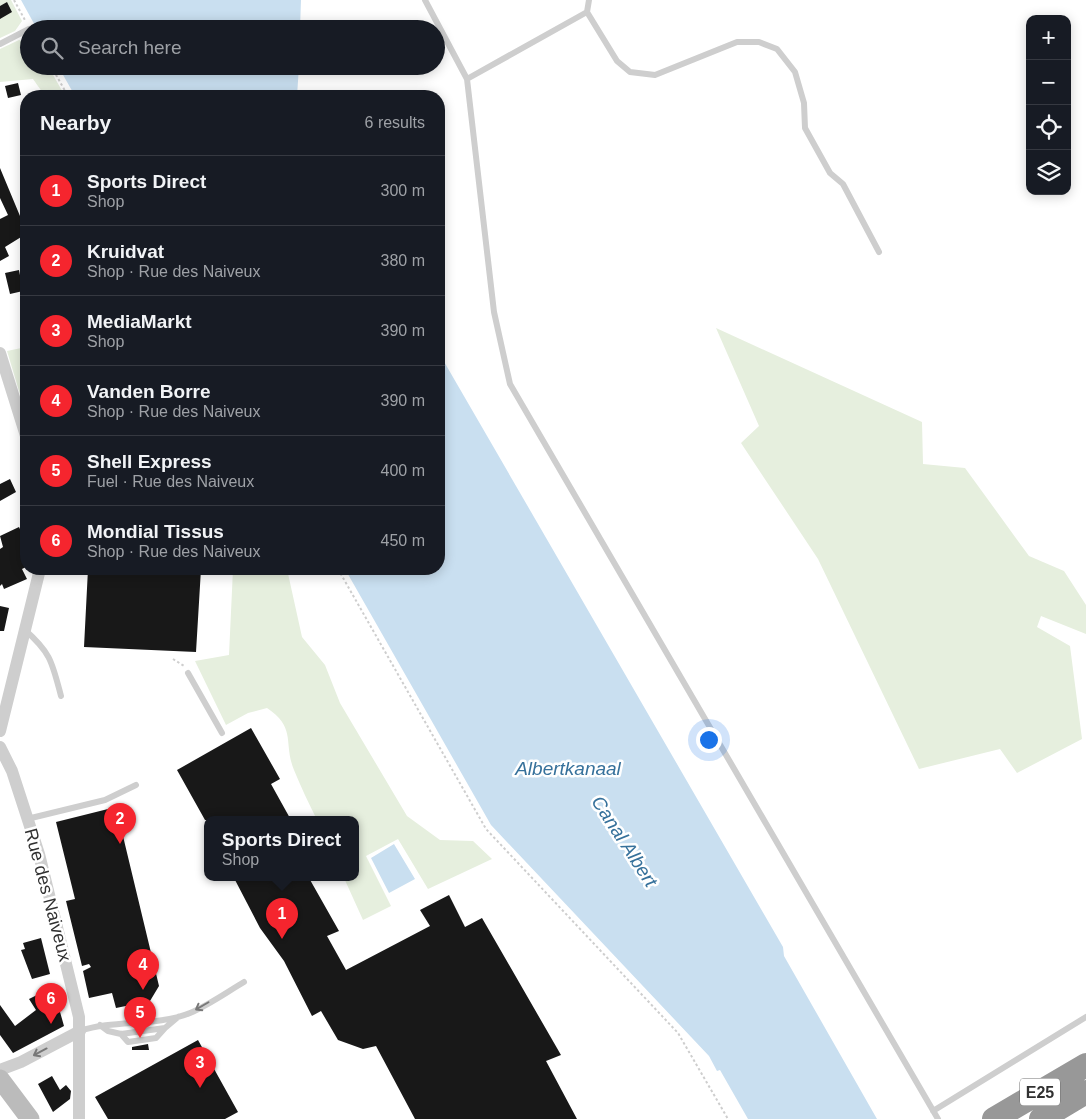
<!DOCTYPE html>
<meta charset="utf-8">
<style>
:root{--surface:#171b24;--page:#20242c;--text:#f1f3f6;--muted:#9ea1a6;--line:#363941;--accent:#f5252e}
body{margin:0;font-family:Arial,sans-serif;background:var(--page);color:var(--text)}
.controls{position:absolute;right:15px;top:15px;display:grid;overflow:hidden;border-radius:10px;box-shadow:0 2px 12px #0003}
.controls button{width:45px;height:45px;display:grid;place-items:center;padding:0;border:0;border-bottom:1px solid var(--line);background:var(--surface);color:var(--text);font:25px sans-serif}
.you{position:absolute;left:708px;top:739px;width:18px;height:18px;margin:-12px;border:4px solid #fff;border-radius:50%;background:#1a73e8;box-shadow:0 0 0 8px #1a73e833}
.badge{display:grid;place-items:center;width:32px;height:32px;border-radius:50%;background:var(--accent);color:#fff;font-size:16px;font-weight:700}
.pin{position:absolute;translate:-50% -41px;filter:drop-shadow(0 1px 2px #0008)}
.pin::after{content:'';position:absolute;top:26px;width:18px;height:15px;background:inherit;clip-path:polygon(0 0,100% 0,50% 100%)}
.popup{position:absolute;left:204px;top:816px;width:155px;height:65px;box-sizing:border-box;display:grid;place-content:center;border-radius:10px;background:var(--surface);filter:drop-shadow(0 1px 4px #0005);font-size:16px;white-space:nowrap;color:var(--muted)}
.popup b{font-size:19px;color:var(--text)}
.popup::after{content:'';position:absolute;left:50%;top:100%;margin-left:-10px;border:10px solid transparent;border-top-color:var(--surface)}
.list{margin:0;padding:0;list-style:none}
h2{display:flex;justify-content:space-between;align-items:center;height:65px;margin:0;padding:0 20px;font-size:21px}
h2 small{font-size:16px;font-weight:400;color:var(--muted)}
.list li{display:grid;grid-template-columns:32px 1fr auto;gap:15px;align-items:center;box-sizing:border-box;height:70px;padding:0 20px;border-top:1px solid var(--line)}
.list b{display:block;font-size:19px;white-space:nowrap}
.list p{margin:0;font-size:16px;white-space:nowrap;color:var(--muted)}
.list em{font-size:16px;font-style:normal;color:var(--muted)}
.icon{flex:none;width:28px;height:28px;fill:none;stroke:currentColor;stroke-width:2;stroke-linecap:round;stroke-linejoin:round}
.map{position:relative;flex:none;width:1086px;height:1119px;overflow:hidden}
.search{position:absolute;background:var(--surface);box-shadow:0 2px 12px #0003;left:20px;top:20px;width:425px;height:55px;display:flex;align-items:center;gap:12px;box-sizing:border-box;padding:0 18px;border-radius:28px;color:var(--muted);font-size:19px}
.panel{position:absolute;background:var(--surface);box-shadow:0 2px 12px #0003;left:20px;top:90px;width:425px;height:485px;border-radius:20px}
.map>svg:first-child{display:block}
.green{fill:#e6efde}
.water{fill:#c9dff0}
.building{fill:#181818}
.lines{fill:none;stroke-linecap:round;stroke-linejoin:round}
.path{stroke:#cecece;stroke-width:2;stroke-dasharray:2.5 2.5;stroke-linecap:butt}
.lane{stroke:#cecece;stroke-width:6}
.street{stroke:#cecece;stroke-width:12}
.secondary{stroke:#bbb;stroke-width:19}
.highway{stroke:#989898;stroke-width:24}
.oneway{stroke:#787878}
.labels{text-anchor:middle;stroke-width:5;stroke-linejoin:round;paint-order:stroke}
.shield{fill:#fff;stroke:#6f6f6f;stroke-width:1}
.shield-label{font-size:16px;font-weight:bold;fill:#313131}
.street-label{font-size:18px;fill:#313131;stroke:#fff}
.water-label{font-size:19px;font-style:italic;fill:#36719b;stroke:#fff}
</style>
<div class="map">
<svg width="1086" height="1119" viewBox="0 0 1086 1119">
<rect width="100%" height="100%" fill="#fff"/>
<path class="green" d="M0 0H11L22 21 15 31 0 38Z
M19 40 29 43V66H48L65 96H45L33 79 0 82V49Z
M716 328 922 422 923 464 965 468 1029 556 1064 571 1086 605V634L1041 616 1037 627 1070 646 1082 739 1017 773 1000 749 919 769 818 559 741 443 759 426Z
M26 347V414L7 351Z
M233 569H287L302 637 325 665 340 703 407 816 440 840 473 841 492 859 428 889 398 839 366 856 391 906 363 920 344 878H356V820H317C309 804 301 787 294 770 283 743 297 728 267 708L248 713 226 725 195 661 229 655Z"/>
<path class="water" d="M21 0H301L300 29H37Z
M58 66H299L297 96H75Z
M439 353 783 947 784 956 877 1119H748L720 1070 717 1071 709 1056 491 825 345 569H439Z
M394 844 415 879 389 893 371 858Z"/>
<path class="building" d="M7 2 12 12 0 19V6Z
M18 83 21 95 8 98 5 86Z
M0 168 20 216 23 215 26 221V234L5 247 9 256 0 261V219L8 215 0 198Z
M19 270 23 291 10 294 5 273Z
M10 479 16 492 0 501V484Z
M19 527 26 542V556L22 558 26 567 22 569 27 579 4 589 2 584 0 586V549L3 547 0 536Z
M88 569H201L196 652 84 647Z
M0 606 9 608 4 631H0Z
M251 728 280 779 271 784 291 820H205L177 770Z
M116 807 159 986 150 1001 116 1008 112 993 89 998 83 971 91 967 89 964 82 966 66 901 75 899 56 822Z
M234 878H309L339 931 327 936 346 970 430 926 420 910 449 895 465 927 482 918 561 1055 546 1061 577 1119H415L376 1046 363 1049 338 1040 321 1011 312 1016 284 961 260 928Z
M41 938 50 974 32 979 21 950 25 949 23 943Z
M53 987 64 1026 13 1053 0 1035V1005L15 1026 36 1010 29 999Z
M198 1040 238 1112 225 1119H108L95 1097Z
M148 1044 149 1050H132V1047Z
M52 1076 60 1090 66 1085 71 1091 70 1099 53 1112 38 1084Z"/>
<g class="lines">
<path class="path" d="M14 0 26 22
M51 66 68 96
M338 569 486 829 678 1033 728 1119
M173 659 184 666"/>
<path class="lane" d="M425 0 467 79 494 312 510 384 938 1119
M587 12 589 0
M0 44 29 29
M467 79 587 12 617 61 630 72 655 75 737 42H759L777 49 795 72 804 103 805 128 830 173 843 184 879 252
M25 630C51 653 52 662 61 696
M188 673 222 733
M27 819 105 800 136 785
M100 1025 108 1031 121 1034 165 1028 178 1017
M80 1031C115 1019 155 1027 190 1013 209 1005 227 992 244 982
M121 1034 128 1042 156 1038 165 1028
M933 1111 1086 1017"/>
<path class="street" d="M0 353 26 436
M0 731 40 569
M0 747 12 771 39 854 79 1017V1119
M0 1070 21 1062 80 1031"/>
<path class="secondary" d="M0 1079 30 1119"/>
<path class="highway" d="M994 1119 1086 1065
M1041 1119 1086 1092"/>
</g>
<defs><path id="oneway-shaft" d="M-6 0H5M1.5-3L5.5 0L1.5 3" fill="none" stroke-width="1.6" stroke-linecap="round" stroke-linejoin="round" transform="scale(1.25)"/></defs>
<g class="oneway">
<use href="#oneway-shaft" transform="translate(202 1006) rotate(150)"/>
<use href="#oneway-shaft" transform="translate(40 1052) rotate(152)"/>
</g>
<g class="labels">
<rect class="shield" x="1020" y="1078.5" width="40" height="27" rx="4"/>
<g class="shield-label">
<text x="1040" y="1098">E25</text>
</g>
<g class="street-label">
<text transform="translate(48 895) rotate(75)" y="6">Rue des Naiveux</text>
</g>
<g class="water-label">
<text x="568" y="775">Albertkanaal</text>
<text transform="translate(625 841) rotate(57)" y="7">Canal Albert</text>
</g>
</g>
</svg>
<div class="controls">
<button>+</button>
<button>−</button>
<button><svg class="icon" aria-label="locate" viewBox="0 0 24 24"><circle cx="12" cy="12" r="6"/><path d="M12 2v4M12 18v4M2 12h4M18 12h4"/></svg></button>
<button><svg class="icon" aria-label="layers" viewBox="0 0 24 24"><path d="M12 4l9 5-9 5-9-5zM3 14l9 5 9-5"/></svg></button>
</div>
<div class="you"></div>
<div class="pin badge" style="left:282px;top:939px">1</div>
<div class="popup"><b>Sports Direct</b>Shop</div>
<div class="pin badge" style="left:120px;top:844px">2</div>
<div class="pin badge" style="left:200px;top:1088px">3</div>
<div class="pin badge" style="left:143px;top:990px">4</div>
<div class="pin badge" style="left:140px;top:1038px">5</div>
<div class="pin badge" style="left:51px;top:1024px">6</div>
<div class="search"><svg class="icon" aria-label="search" viewBox="0 0 24 24"><circle cx="10" cy="10" r="6"/><path d="M15 15l6 6"/></svg>Search here</div>
<section class="panel">
<h2>Nearby<small>6 results</small></h2>
<ul class="list">
<li><span class="badge">1</span><div><b>Sports Direct</b><p>Shop</p></div><em>300 m</em></li>
<li><span class="badge">2</span><div><b>Kruidvat</b><p>Shop · Rue des Naiveux</p></div><em>380 m</em></li>
<li><span class="badge">3</span><div><b>MediaMarkt</b><p>Shop</p></div><em>390 m</em></li>
<li><span class="badge">4</span><div><b>Vanden Borre</b><p>Shop · Rue des Naiveux</p></div><em>390 m</em></li>
<li><span class="badge">5</span><div><b>Shell Express</b><p>Fuel · Rue des Naiveux</p></div><em>400 m</em></li>
<li><span class="badge">6</span><div><b>Mondial Tissus</b><p>Shop · Rue des Naiveux</p></div><em>450 m</em></li>
</ul>
</section>
</div>
